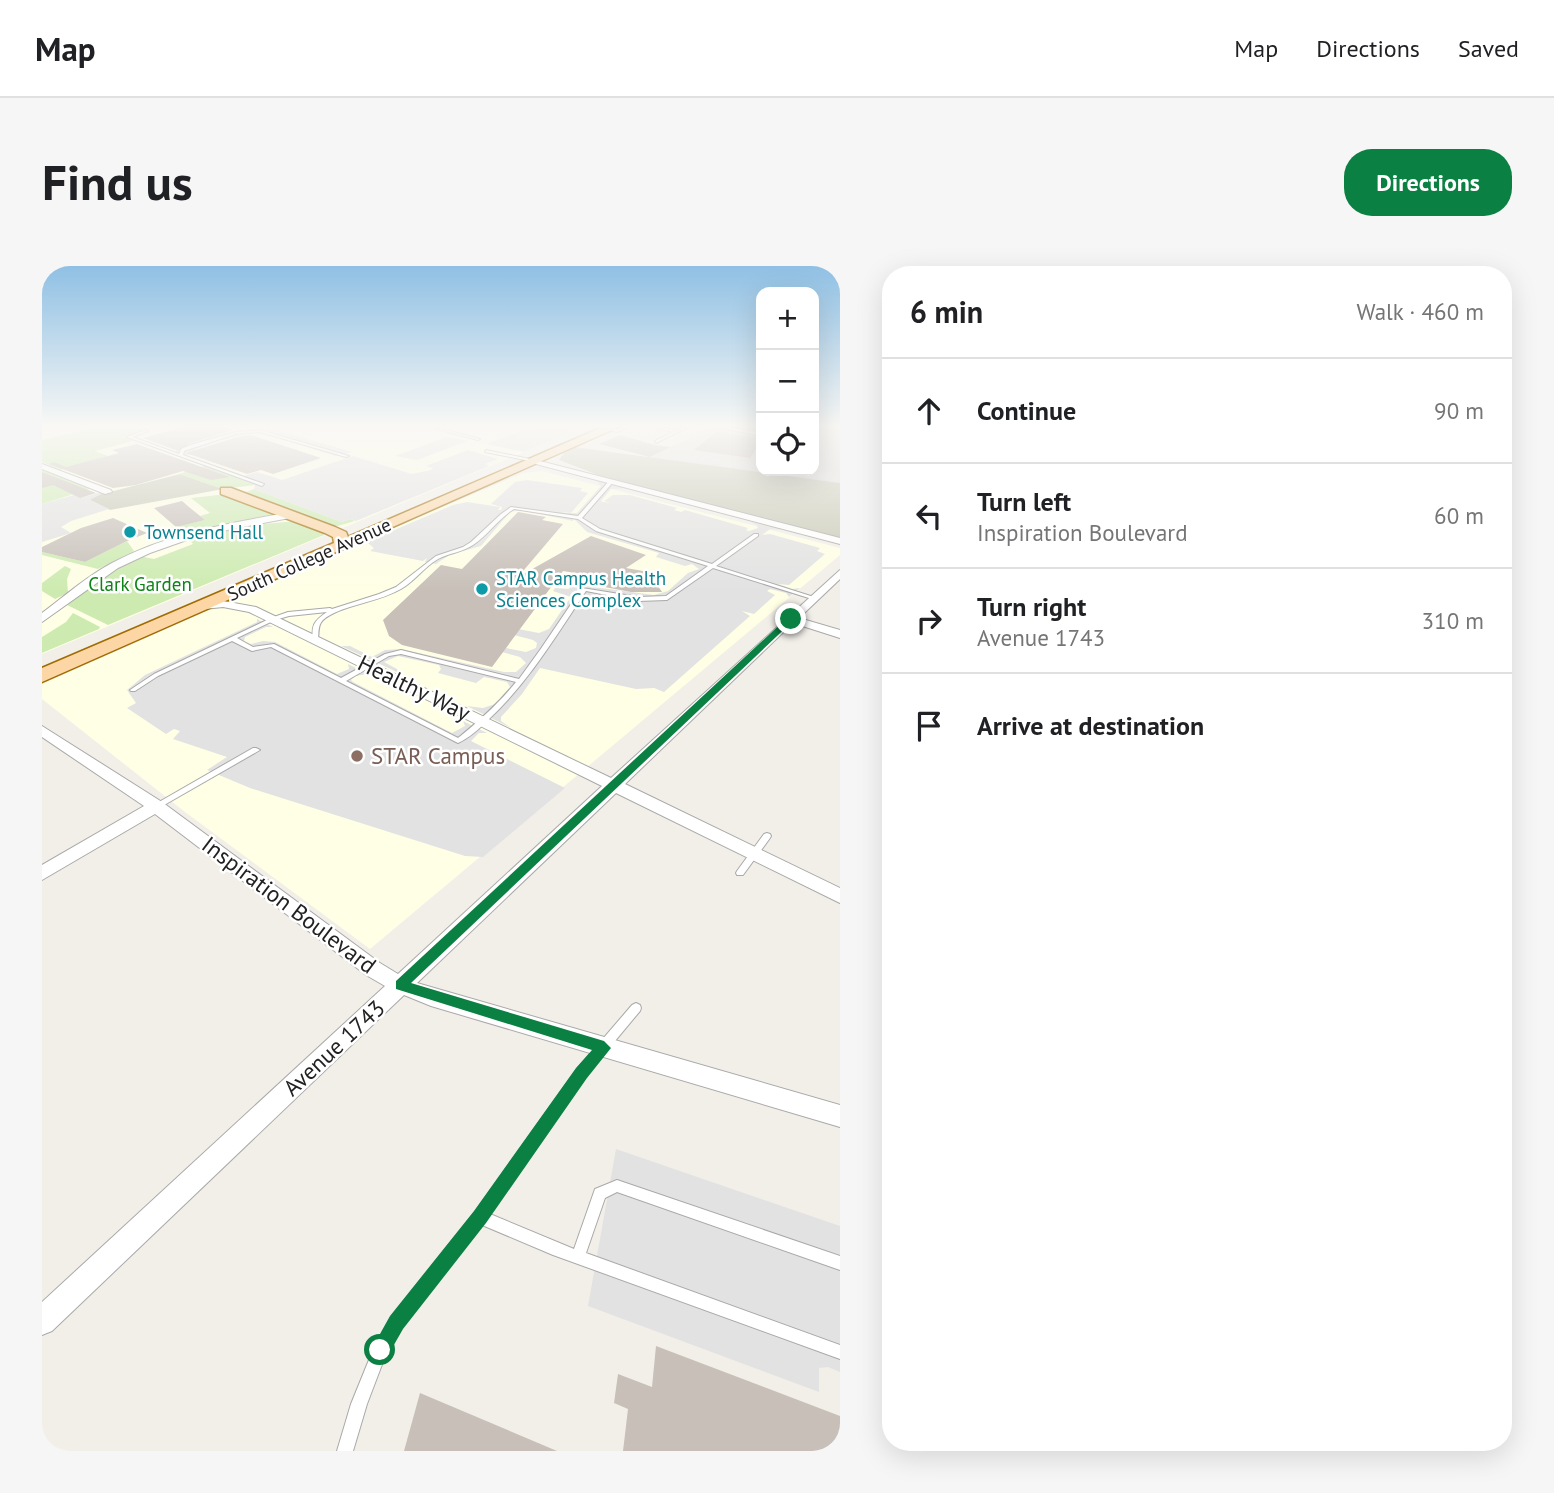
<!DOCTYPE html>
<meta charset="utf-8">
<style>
:root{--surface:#fff;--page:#f6f6f6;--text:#202124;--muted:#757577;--line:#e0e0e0;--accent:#0b8043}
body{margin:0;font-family:"PT Sans",sans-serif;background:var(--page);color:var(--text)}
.controls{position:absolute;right:21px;top:21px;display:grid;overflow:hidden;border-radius:14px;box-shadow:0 7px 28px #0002}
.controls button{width:63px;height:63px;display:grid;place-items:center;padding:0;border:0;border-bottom:2px solid var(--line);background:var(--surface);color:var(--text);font:35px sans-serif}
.stop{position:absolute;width:21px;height:21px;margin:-16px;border:5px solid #0b8043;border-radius:50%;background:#fff}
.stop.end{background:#0b8043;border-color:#fff;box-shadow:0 2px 7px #0008}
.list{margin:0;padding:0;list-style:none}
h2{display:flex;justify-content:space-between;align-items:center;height:91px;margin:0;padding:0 28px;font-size:30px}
h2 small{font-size:23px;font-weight:400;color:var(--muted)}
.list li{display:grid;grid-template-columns:46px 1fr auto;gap:21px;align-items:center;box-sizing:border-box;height:105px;padding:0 28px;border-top:2px solid var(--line)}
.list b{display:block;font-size:26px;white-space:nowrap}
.list p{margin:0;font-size:23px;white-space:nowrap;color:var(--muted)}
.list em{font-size:23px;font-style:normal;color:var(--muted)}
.icon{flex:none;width:38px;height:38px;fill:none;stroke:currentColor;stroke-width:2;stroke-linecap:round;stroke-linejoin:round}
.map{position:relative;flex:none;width:798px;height:1185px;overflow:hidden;border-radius:28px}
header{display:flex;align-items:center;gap:42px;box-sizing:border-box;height:98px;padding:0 35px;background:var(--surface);border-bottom:2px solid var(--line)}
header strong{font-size:33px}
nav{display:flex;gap:38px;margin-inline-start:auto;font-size:24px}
.intro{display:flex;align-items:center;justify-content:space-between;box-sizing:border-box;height:168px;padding:0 42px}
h1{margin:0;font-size:49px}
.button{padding:18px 32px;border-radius:28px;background:var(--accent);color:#fff;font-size:24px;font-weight:700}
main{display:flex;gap:42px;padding:0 42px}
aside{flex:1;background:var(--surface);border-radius:28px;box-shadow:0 7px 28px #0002}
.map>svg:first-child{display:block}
.residential{fill:#e0dfdf}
.education{fill:#ffffe5}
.construction{fill:#c7c7b4}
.grass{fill:#cdebb0}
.parking{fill:#e2e2e2}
.building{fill:#c7bfb8}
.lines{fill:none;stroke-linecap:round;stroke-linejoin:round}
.service-casing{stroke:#a9a9a9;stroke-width:2}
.minor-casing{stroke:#a9a9a9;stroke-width:2}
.primary-casing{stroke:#a06b00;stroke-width:3}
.service{fill:#fff;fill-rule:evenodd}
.minor{fill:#fff;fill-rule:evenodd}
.primary{fill:#fcd6a4;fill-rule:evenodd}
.route{fill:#0b8043}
.culture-dot{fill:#0f9aa8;stroke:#fff;stroke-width:2.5}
.education-dot{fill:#8d6e63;stroke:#fff;stroke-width:2.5}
.labels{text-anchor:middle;stroke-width:5;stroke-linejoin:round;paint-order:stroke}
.far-culture-label{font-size:19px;fill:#0d838f;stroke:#fff;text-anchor:start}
.far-street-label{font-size:19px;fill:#222;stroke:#fff}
.far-park-label{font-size:19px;fill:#0c8416;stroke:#fff}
.street-label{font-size:23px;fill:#222;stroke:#fff}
.education-label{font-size:23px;fill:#785e54;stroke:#fff;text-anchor:start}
</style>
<header>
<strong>Map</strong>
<nav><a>Map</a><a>Directions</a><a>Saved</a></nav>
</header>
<div class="intro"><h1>Find us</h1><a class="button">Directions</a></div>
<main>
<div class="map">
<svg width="798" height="1185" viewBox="0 0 798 1185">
<rect width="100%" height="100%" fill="#f2efe9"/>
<path class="residential" d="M670 160H719V205H772V160H798V217L608 192Z"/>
<path class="education" d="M0 160H544L0 388Z
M500 205 798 282V289L328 683 143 546 0 433V418L393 244 482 207Z"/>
<path class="construction" d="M532 181 798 217V273L564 212 517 194 522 187Z
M138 208 181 223 68 244 44 232Z"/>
<path class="grass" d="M59 160H89L103 165 83 170 91 175 53 185 66 190 18 204 0 196V174Z
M163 200 213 219 181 223 137 208Z
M0 203 51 222 0 238Z
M212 223 300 256 308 253 313 255 292 261 202 227Z
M176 229 186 230 237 248 136 271 114 265 163 254 158 250 168 247 149 232Z
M255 255 282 265V269L66 359 25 339 75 301 97 290 112 293 151 278 146 272 187 261Z
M85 275 92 285 56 303 0 289V286L43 296Z
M23 300 29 303 25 313 26 327 13 333 0 325V317Z
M31 347 58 361 57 363 0 387V371L24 356Z"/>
<path class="parking" d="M492 160H543L482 186 444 178Z
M231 163 310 186 294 190 225 168 207 167 168 177 169 178 152 184 158 186 144 190 133 186 138 180 172 167 180 170 200 164Z
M405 171 425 175 375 194 353 190Z
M426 184 456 193 443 198 447 200 314 255 308 253 300 256 212 223 213 219 195 212 215 206 240 214 311 190 370 208 389 204 391 202 384 200Z
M622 186 714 197 719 189V205H770L798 208V216L618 192Z
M485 214 540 222 538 225 546 227 529 247 520 246 523 247H535L559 220 554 214 587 222 569 223 559 235 561 236 568 237 562 235 571 229H588L635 242 632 244 639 246 643 244 706 262 704 264 707 265 716 262 715 259 706 255 743 264 728 263 720 269 728 268 778 282 775 285 783 288 747 319 736 318 750 323 758 322 747 331 744 327 728 323 725 325 733 329 712 348 700 345 708 350 622 426 612 422 594 423 498 402 480 428 459 451V455L469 462 425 440 441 442 453 438 468 421 465 416 442 411 434 417 396 407 399 403 397 399 356 390 342 396 355 403 357 407 299 380H308L330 391 343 384 359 383 462 406H474L484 397 478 391 460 386 464 382 484 386 494 382 495 377 491 374 472 369 476 363 497 367 507 363 529 331 511 325 513 322 527 323 528 321 520 319 521 317 612 329 626 325 646 307 657 303 650 298 643 300 614 291 617 287 545 266 532 253 531 255 478 244 468 246 439 280 407 289 394 298 383 296 385 292 381 295 328 285 332 282 326 277 329 274 411 239 425 236 458 241 456 244H459L460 241 449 238 473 216Z
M67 224 48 234 67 243 29 255 19 261 29 267 0 276V238L32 229 38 232Z
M215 353 231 361H224L203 371 202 375 209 378 221 375 233 376 295 408 307 403 306 398 326 408 313 410 309 414 311 416 410 467 423 460 421 455 445 467H437L429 475 523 522 441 591 423 590 208 522 165 504 185 491 131 473 138 465 132 463 124 468 85 442 94 437 85 424 103 409 215 356Z
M574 883 798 960V1106L786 1101 777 1102V1126L546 1040Z"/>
<path class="building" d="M145 160H179L192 164 147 177 136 185 101 172Z
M674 166 719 172V176L708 192 652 184Z
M209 169 279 192 231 208 219 204 205 208 144 187 195 171Z
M578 169 613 179 629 181 608 191 557 178Z
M95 178 188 211 169 214 141 205 94 219 71 222 7 198 12 196 24 201 77 187 70 184Z
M0 206 54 227 38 232 11 219 0 222Z
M140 235 147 241 163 254 134 261 112 242Z
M476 246 504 251 500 254 521 258 476 311 549 270 604 289 584 302 618 308 614 317 620 326H589L547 318 552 310 521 305 450 401 360 379 347 370 341 354 399 299 420 303Z
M71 252 105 267 85 275 43 296 0 286V281L39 262Z
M614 1080 798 1150V1185H581L586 1143 572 1137 576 1108 610 1121Z
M378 1127 515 1185H362Z"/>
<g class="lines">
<defs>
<path id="service" d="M384 160H390L438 173 436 174Z
M584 160H589L575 166 564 163 566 162 575 164Z
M607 160H614L635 165 643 160H648L614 177 613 175 631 166Z
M103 164 106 165 91 171 137 188 139 183 148 179 194 166 218 164 307 190 304 191 218 166 194 168 142 185 141 189 222 218 220 220 85 171Z
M444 184 493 194 495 195 493 196 443 186Z
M568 214 572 215 540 252 558 263 670 298 712 268H716V270L674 300 775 332 770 333 671 302 625 334 596 335 544 325C514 370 486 417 446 454 437 463 427 472 416 477L229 381 210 385 190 375 116 410 93 425H89L88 424 112 408 229 352 246 346 288 342 290 343 337 328 354 321 394 290 421 281 429 276 459 248 469 241 536 250ZM472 243 536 253 554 265 666 300 624 330 596 331 540 322 498 384 477 413 359 384 343 388 299 412 232 378 211 381 195 372 233 354 247 350 285 346C272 355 269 359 271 375L276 376C277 360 275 355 292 347 314 337 338 335 359 323 373 315 382 301 396 293 407 287 421 286 431 279 446 269 456 253 472 243ZM359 388 474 416C457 437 437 455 416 472L304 415 347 390Z
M211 482H214L218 484 117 542 114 543 110 540Z
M725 567 728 568 729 570 728 572 701 609H695L694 607 695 605 722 568Z
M594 737 598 739 599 742 598 745 543 811 448 948 532 983 553 923 575 914 798 990V1004L575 926 563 932 544 987 798 1079V1093L511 989 440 959 359 1061 344 1088 325 1138 311 1185H295L309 1138 331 1084 349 1051 433 946 535 803 590 739Z"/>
<path id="minor" d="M675 160 719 166V170L679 162Z
M490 193 798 272V278L490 197Z
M0 198 69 224 70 226 63 228 0 203Z
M250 246 253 247V251L159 269 108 287 76 302 0 356V347C23 330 45 310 70 297 126 267 188 257 250 246Z
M798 304V313L757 352 798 364V372L751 357 583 518 798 622V637L574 527 375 717 798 839V861L389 740 362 729 10 1065 0 1069V1036L343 720 324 709 113 548 0 614V599L102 540 0 471V460L120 536 338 697 356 708 560 520 207 346 181 341 153 344V340L181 335 214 341 569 512Z"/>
<path id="primary" d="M563 160H579L0 416V402L292 277 291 271 283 267 179 228V222H189L293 261 304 266 306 271Z"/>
</defs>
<use href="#service" class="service-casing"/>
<use href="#minor" class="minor-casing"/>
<use href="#primary" class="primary-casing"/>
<use href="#service" class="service"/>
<use href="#minor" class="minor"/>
<use href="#primary" class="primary"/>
</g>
<linearGradient id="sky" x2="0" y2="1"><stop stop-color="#8fc0e4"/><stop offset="0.49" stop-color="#f9f8f5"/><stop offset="1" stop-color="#f9f8f5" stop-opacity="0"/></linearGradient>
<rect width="798" height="326" fill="url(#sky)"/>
<path class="route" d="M746 351 753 353 369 717 562 775 569 782 545 812 444 957 361 1063 345 1091 338 1093 331 1091 329 1084 348 1050 432 945 534 802 550 784 354 723V715Z"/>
<g class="culture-dot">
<circle cx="88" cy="266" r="7"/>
<circle cx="440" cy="323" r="7"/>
</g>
<circle class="education-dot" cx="315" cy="490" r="7"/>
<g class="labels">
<g class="far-culture-label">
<text x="102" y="273">Townsend Hall</text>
<text x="454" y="319">STAR Campus Health<tspan x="454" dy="22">Sciences Complex</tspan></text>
</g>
<g class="far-street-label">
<text transform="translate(267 293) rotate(-24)" y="7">South College Avenue</text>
</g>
<g class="far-park-label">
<text x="98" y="325">Clark Garden</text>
</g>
<g class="street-label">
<text transform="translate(372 422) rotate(26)" y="8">Healthy Way</text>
<text transform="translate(247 639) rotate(37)" y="8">Inspiration Boulevard</text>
<text transform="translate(292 782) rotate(-43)" y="8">Avenue 1743</text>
</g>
<g class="education-label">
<text x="329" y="498">STAR Campus</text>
</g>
</g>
</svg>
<div class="controls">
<button>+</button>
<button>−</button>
<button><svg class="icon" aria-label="locate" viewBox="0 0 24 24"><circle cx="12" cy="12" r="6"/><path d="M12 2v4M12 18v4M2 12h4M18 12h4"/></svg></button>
</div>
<div class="stop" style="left:338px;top:1084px"></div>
<div class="stop end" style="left:749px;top:353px"></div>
</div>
<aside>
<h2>6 min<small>Walk · 460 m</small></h2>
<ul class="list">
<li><svg class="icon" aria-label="ahead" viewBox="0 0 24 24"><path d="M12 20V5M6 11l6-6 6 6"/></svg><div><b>Continue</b></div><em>90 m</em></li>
<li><svg class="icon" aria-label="left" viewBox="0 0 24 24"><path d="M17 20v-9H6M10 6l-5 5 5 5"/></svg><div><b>Turn left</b><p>Inspiration Boulevard</p></div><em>60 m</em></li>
<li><svg class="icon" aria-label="right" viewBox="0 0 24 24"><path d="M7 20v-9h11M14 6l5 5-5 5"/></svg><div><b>Turn right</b><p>Avenue 1743</p></div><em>310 m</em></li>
<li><svg class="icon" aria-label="arrive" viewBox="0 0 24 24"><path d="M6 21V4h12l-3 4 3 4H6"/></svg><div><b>Arrive at destination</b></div></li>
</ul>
</aside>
</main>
